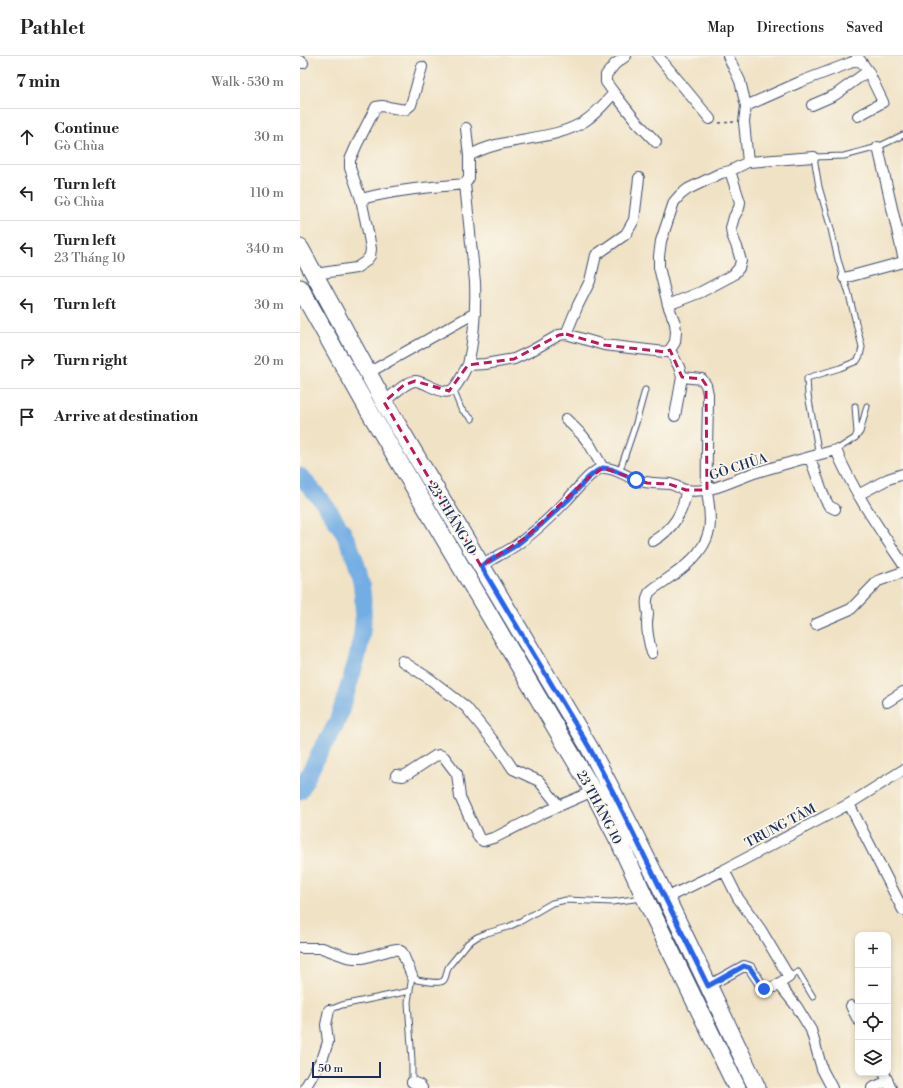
<!DOCTYPE html>
<meta charset="utf-8">
<style>
:root{--surface:#fff;--page:#f6f6f6;--text:#222;--muted:#767676;--line:#e0e0e0}
body{margin:0;font-family:"Libre Bodoni",serif;background:var(--page);color:var(--text)}
.controls{position:absolute;right:12px;bottom:12px;display:grid;overflow:hidden;border-radius:8px;box-shadow:0 2px 6px #0003}
.controls button{width:36px;height:36px;display:grid;place-items:center;padding:0;border:0;border-bottom:1px solid var(--line);background:var(--surface);color:var(--text);font:20px sans-serif}
.scale{position:absolute;left:12px;bottom:10px;width:69px;box-sizing:border-box;padding-left:4px;border:2px solid #1b2f5e;border-top:0;font-size:11px;line-height:14px;white-space:nowrap;color:#1b2f5e;-webkit-text-stroke:3px #fbf7ec;paint-order:stroke}
.stop{position:absolute;width:12px;height:12px;margin:-9px;border:3px solid #2563eb;border-radius:50%;background:#fff}
.stop.end{background:#2563eb;border-color:#fff;box-shadow:0 1px 4px #0008}
.list{margin:0;padding:0;list-style:none}
h2{display:flex;justify-content:space-between;align-items:center;height:52px;margin:0;padding:0 16px;font-size:17px}
h2 small{font-size:13px;font-weight:400;color:var(--muted)}
.list li{display:grid;grid-template-columns:26px 1fr auto;gap:12px;align-items:center;box-sizing:border-box;height:56px;padding:0 16px;border-top:1px solid var(--line)}
.list b{display:block;font-size:15px;white-space:nowrap}
.list p{margin:0;font-size:13px;white-space:nowrap;color:var(--muted)}
.list em{font-size:13px;font-style:normal;color:var(--muted)}
.icon{flex:none;width:22px;height:22px;fill:none;stroke:currentColor;stroke-width:2;stroke-linecap:round;stroke-linejoin:round}
.map{position:relative;flex:none;width:603px;height:1032px;overflow:hidden}
header{display:flex;align-items:center;gap:24px;box-sizing:border-box;height:56px;padding:0 20px;background:var(--surface);border-bottom:1px solid var(--line)}
header strong{font-size:19px}
nav{display:flex;gap:22px;margin-inline-start:auto;font-size:14px}
main{display:flex}
aside{flex:1;background:var(--surface)}
.map>svg:first-child{display:block}
.lines{fill:none;stroke-linecap:round;stroke-linejoin:round}
.river{stroke:#72ade3;stroke-width:17}
.service-casing{stroke:#3b4a6d;stroke-width:7}
.minor-casing{stroke:#3b4a6d;stroke-width:12}
.primary-casing{stroke:#3b4a6d;stroke-width:19}
.path{stroke:#3b4a6d;stroke-width:1.5;stroke-dasharray:3 3;stroke-linecap:butt}
.service{stroke:#fff;stroke-width:5}
.minor{stroke:#fff;stroke-width:10}
.primary{stroke:#fff;stroke-width:17}
.route{stroke:#2563eb;stroke-width:5}
.marked{fill:none;stroke:#c2185b;stroke-width:3;stroke-dasharray:8 5;stroke-linejoin:round}
.labels{text-anchor:middle;stroke-width:3.5;stroke-linejoin:round;paint-order:stroke}
.street-label{font-size:13px;fill:#1b2f5e;stroke:#fbf7ec}
</style>
<header>
<strong>Pathlet</strong>
<nav><a>Map</a><a>Directions</a><a>Saved</a></nav>
</header>
<main>
<aside>
<h2>7 min<small>Walk · 530 m</small></h2>
<ul class="list">
<li><svg class="icon" aria-label="ahead" viewBox="0 0 24 24"><path d="M12 20V5M6 11l6-6 6 6"/></svg><div><b>Continue</b><p>Gò Chùa</p></div><em>30 m</em></li>
<li><svg class="icon" aria-label="left" viewBox="0 0 24 24"><path d="M17 20v-9H6M10 6l-5 5 5 5"/></svg><div><b>Turn left</b><p>Gò Chùa</p></div><em>110 m</em></li>
<li><svg class="icon" aria-label="left" viewBox="0 0 24 24"><path d="M17 20v-9H6M10 6l-5 5 5 5"/></svg><div><b>Turn left</b><p>23 Tháng 10</p></div><em>340 m</em></li>
<li><svg class="icon" aria-label="left" viewBox="0 0 24 24"><path d="M17 20v-9H6M10 6l-5 5 5 5"/></svg><div><b>Turn left</b></div><em>30 m</em></li>
<li><svg class="icon" aria-label="right" viewBox="0 0 24 24"><path d="M7 20v-9h11M14 6l5 5-5 5"/></svg><div><b>Turn right</b></div><em>20 m</em></li>
<li><svg class="icon" aria-label="arrive" viewBox="0 0 24 24"><path d="M6 21V4h12l-3 4 3 4H6"/></svg><div><b>Arrive at destination</b></div></li>
</ul>
</aside>
<div class="map">
<svg width="603" height="1032" viewBox="0 0 603 1032">
<rect width="100%" height="100%" fill="#fbf7ec"/>
<filter id="ink" filterUnits="userSpaceOnUse"><feTurbulence type="fractalNoise" baseFrequency=".025" numOctaves="2"/><feDisplacementMap in="SourceGraphic" scale="8" xChannelSelector="R" yChannelSelector="G"/><feConvolveMatrix kernelMatrix="1 2 1 2 8 2 1 2 1" color-interpolation-filters="sRGB"/></filter>
<filter id="wash" filterUnits="userSpaceOnUse"><feTurbulence type="fractalNoise" baseFrequency=".012" numOctaves="4" result="noise"/><feDisplacementMap in="SourceGraphic" scale="16" xChannelSelector="R" yChannelSelector="G"/><feGaussianBlur stdDeviation="0.9" result="paint"/><feColorMatrix in="noise" values="0 0 0 0 0 0 0 0 0 0 0 0 0 0 0 0 0 1.4 0 .05"/><feComposite in="paint" operator="in"/></filter>
<g filter="url(#wash)">
<rect width="100%" height="100%" fill="#f0e2c5"/>
<g class="lines">
<path class="river" d="M0 420C22 443 45 473 55 503 62 522 64 545 63 566 62 585 57 604 51 622 46 638 42 653 36 668 31 678 25 688 19 697 13 710 6 723 0 735"/>
</g>
</g>
<g filter="url(#ink)">
<g class="lines">
<defs>
<path id="service" d="M153 333 161 353 172 363
M556 381 560 376 567 350
M536 394 555 382 557 377 555 350
M519 399 508 339 507 322 540 312 557 305 560 300 562 291 548 235 538 204 531 173 519 131 514 101 544 100 578 91 603 79
M319 417 336 367 345 334
M489 921 498 916 513 941
M29 954 42 949 110 935
M112 1026V1005L108 946 112 920C112 920 117 923 117 924 122 925 139 928 143 925 147 922 146 914 149 910L168 887 177 881 187 877 208 871 221 865 252 847 266 844 312 846 342 842"/>
<path id="minor" d="M358 0 410 63
M428 0 440 25 446 50 444 66 448 106 514 101
M557 0 568 15 583 46 558 60
M0 5 3 7
M314 37 336 65 356 86
M512 49 535 39 568 15
M446 50 500 26 550 7 559 3
M578 91 603 200
M169 100C204 79 251 87 285 65 296 58 305 47 314 37L306 26V19L315 8 326 0
M165 128 175 226C176 254 174 282 168 309
M61 143C96 134 129 131 165 128L169 122V100L166 72
M15 218 56 212 65 206 70 200 71 193 69 181 61 143 50 112V104L57 88 76 51 82 50 105 54 111 49 122 11
M544 222 603 206
M368 249 401 236 433 219 439 212 441 205 437 191 432 179 431 172 434 161 439 152 440 146 430 115
M266 278 278 249 290 225 296 199 326 178 334 164 339 122
M370 294 379 311 382 321 375 360
M68 317 175 257
M84 346C92 340 105 326 115 325 126 325 144 342 153 333 160 327 163 316 168 309L185 308 214 303 231 295 259 279 266 278 304 289 365 296 370 294 375 286 376 276 375 267 368 249 359 211V200L361 185 374 146 380 139 388 133 421 117 430 115 448 106
M266 363 283 380 290 389 303 412
M510 402 525 443 529 450 535 453
M558 439 588 423 603 418
M353 485C372 474 384 456 386 434
M181 510C192 503 204 497 215 490 234 477 252 460 267 444 275 436 292 413 303 412 314 411 327 421 337 424 348 428 359 427 370 428 376 429 381 434 387 434 410 438 433 424 454 417 481 409 509 401 536 394 553 435 578 471 603 508
M516 568 551 553 578 525 603 516
M352 597C349 587 347 577 347 567 347 564 348 561 348 558 347 551 345 544 349 537 353 532 361 528 366 524 384 512 404 497 409 475 412 461 408 447 407 433 406 401 408 370 408 338L406 329 402 323 382 321
M102 605 130 623 166 651 199 692 213 713 239 725 259 750
M587 646 603 636
M96 719 103 720 109 717 135 700 140 699 144 701 157 718 160 741 179 782 183 785 196 781 243 757 293 735
M549 748 603 854
M366 842 424 814 549 748 603 714
M0 892H22L47 901 54 902H63L91 894 97 893 102 896 112 920
M408 930 444 910 450 912 464 933 474 931 489 921 461 874 438 842 424 814
M482 932 497 951 511 974 522 1013 532 1032
M551 950 558 964
M584 1017 591 1032
M112 1026 120 1029 122 1032
M5 1032 23 1001 28 986 26 969 29 954
M572 1032 588 1025"/>
<path id="primary" d="M0 192 84 346 289 691C349 803 403 918 457 1032
M0 232 68 353 293 735 319 785 345 842 437 1032"/>
</defs>
<use href="#service" class="service-casing"/>
<use href="#minor" class="minor-casing"/>
<use href="#primary" class="primary-casing"/>
<path class="path" d="M419 67 435 66"/>
<use href="#service" class="service"/>
<use href="#minor" class="minor"/>
<use href="#primary" class="primary"/>
</g>
</g>
<g class="lines" filter="url(#ink)">
<path class="route" d="M336 424 311 413 303 412 297 415 288 422 268 444 242 468 225 482 215 490 181 510 289 691 314 738 344 799 408 930 444 910 450 912 464 933"/>
</g>
<path class="marked" d="M266 278 304 289 365 296 370 294 382 321 402 323 406 329 407 434H386L369 428 347 427 303 412 288 422 225 482 181 510 84 346 104 329 115 325 149 335 168 309 214 303 259 279Z"/>
<g class="labels">
<g class="street-label">
<text transform="translate(438 410) rotate(-18)" y="5">GÒ CHÙA</text>
<text transform="translate(153 462) rotate(59)" y="5">23 THÁNG 10</text>
<text transform="translate(300 751) rotate(62)" y="5">23 THÁNG 10</text>
<text transform="translate(480 769) rotate(-28)" y="5">TRUNG TÂM</text>
</g>
</g>
</svg>
<div class="controls">
<button>+</button>
<button>−</button>
<button><svg class="icon" aria-label="locate" viewBox="0 0 24 24"><circle cx="12" cy="12" r="6"/><path d="M12 2v4M12 18v4M2 12h4M18 12h4"/></svg></button>
<button><svg class="icon" aria-label="layers" viewBox="0 0 24 24"><path d="M12 4l9 5-9 5-9-5zM3 14l9 5 9-5"/></svg></button>
</div>
<div class="scale">50 m</div>
<div class="stop" style="left:336px;top:424px"></div>
<div class="stop end" style="left:464px;top:933px"></div>
</div>
</main>
